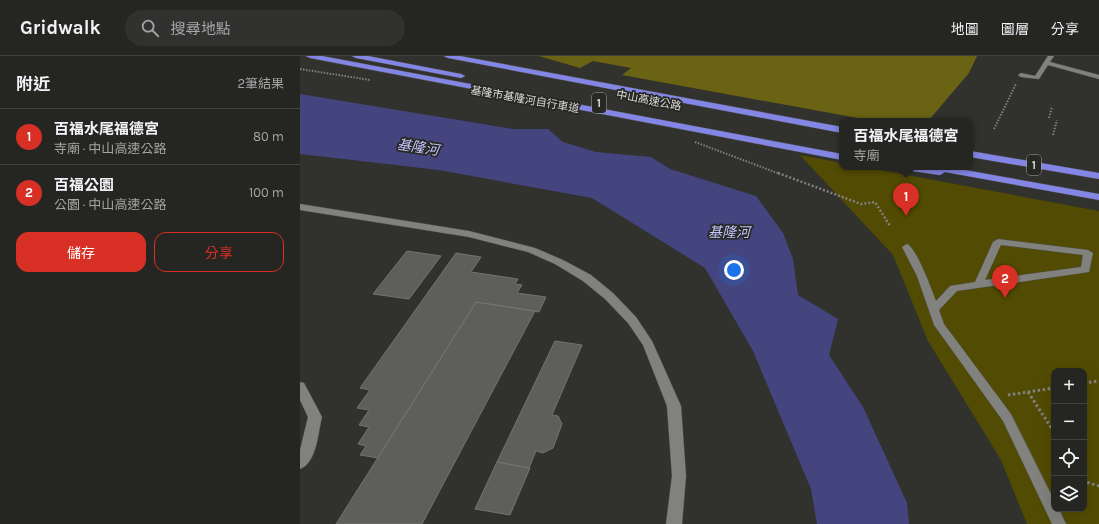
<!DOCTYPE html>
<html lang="zh-TW">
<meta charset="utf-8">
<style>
:root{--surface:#252522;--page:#31312f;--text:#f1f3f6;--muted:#a3a5a5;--line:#424240;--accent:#d93025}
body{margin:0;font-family:Karla,"Noto Sans TC",sans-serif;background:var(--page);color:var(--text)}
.controls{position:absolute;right:12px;bottom:12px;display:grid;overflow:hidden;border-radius:8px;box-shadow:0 4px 16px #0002}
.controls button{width:36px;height:36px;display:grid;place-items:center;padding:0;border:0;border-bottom:1px solid var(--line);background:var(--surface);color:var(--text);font:20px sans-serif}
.you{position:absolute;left:434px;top:214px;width:14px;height:14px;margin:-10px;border:3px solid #fff;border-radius:50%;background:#1a73e8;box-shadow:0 0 0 6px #1a73e833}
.badge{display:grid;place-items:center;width:26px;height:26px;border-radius:50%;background:var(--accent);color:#fff;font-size:13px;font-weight:700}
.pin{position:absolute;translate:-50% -33px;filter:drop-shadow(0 1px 2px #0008)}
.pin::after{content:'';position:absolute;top:21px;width:14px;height:12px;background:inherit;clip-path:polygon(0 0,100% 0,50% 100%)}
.popup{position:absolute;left:539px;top:62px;width:134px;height:52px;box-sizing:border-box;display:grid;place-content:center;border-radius:8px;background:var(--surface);filter:drop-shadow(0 1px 3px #0005);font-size:13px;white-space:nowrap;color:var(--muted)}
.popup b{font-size:15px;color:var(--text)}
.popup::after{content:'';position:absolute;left:50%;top:100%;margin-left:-8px;border:8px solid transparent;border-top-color:var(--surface)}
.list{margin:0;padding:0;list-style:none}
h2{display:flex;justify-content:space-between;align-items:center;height:52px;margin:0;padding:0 16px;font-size:17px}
h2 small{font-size:13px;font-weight:400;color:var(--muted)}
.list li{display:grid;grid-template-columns:26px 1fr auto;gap:12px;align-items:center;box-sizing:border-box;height:56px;padding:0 16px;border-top:1px solid var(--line)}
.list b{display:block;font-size:15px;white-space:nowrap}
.list p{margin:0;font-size:13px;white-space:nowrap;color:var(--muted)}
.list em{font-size:13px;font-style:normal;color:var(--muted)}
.actions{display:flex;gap:8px;padding:12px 16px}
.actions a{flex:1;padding:9px 0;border:1px solid var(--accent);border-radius:12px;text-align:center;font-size:14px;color:var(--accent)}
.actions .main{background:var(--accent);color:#fff}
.icon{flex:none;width:22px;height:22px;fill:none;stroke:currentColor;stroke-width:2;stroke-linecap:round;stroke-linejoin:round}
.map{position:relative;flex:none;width:799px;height:468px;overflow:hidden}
header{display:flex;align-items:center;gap:24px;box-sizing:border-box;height:56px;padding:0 20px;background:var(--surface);border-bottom:1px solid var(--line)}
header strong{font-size:19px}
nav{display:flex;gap:22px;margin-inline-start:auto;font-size:14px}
.search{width:280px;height:36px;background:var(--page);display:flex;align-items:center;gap:10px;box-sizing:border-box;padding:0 14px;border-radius:22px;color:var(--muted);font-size:15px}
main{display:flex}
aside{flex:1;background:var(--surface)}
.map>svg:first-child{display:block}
.green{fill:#524b03;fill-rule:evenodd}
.forest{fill:#6b6314}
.water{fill:#44457f}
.building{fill:#5e5e5a;stroke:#73736f}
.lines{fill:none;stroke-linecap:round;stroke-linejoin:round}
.service-casing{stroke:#4f4f4c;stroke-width:1}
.minor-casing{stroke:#4f4f4c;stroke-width:1}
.motorway-casing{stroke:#4f4f4c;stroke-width:1}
.path-far2{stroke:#81817e;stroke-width:2;stroke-dasharray:1.5 1.5;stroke-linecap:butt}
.path-far1{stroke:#81817e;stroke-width:2.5;stroke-dasharray:2 2;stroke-linecap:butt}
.path{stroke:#81817e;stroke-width:3;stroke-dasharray:2.5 2.5;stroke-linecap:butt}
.service{fill:#81817d;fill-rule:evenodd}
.minor{fill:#81817d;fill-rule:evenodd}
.motorway{fill:#8486e6;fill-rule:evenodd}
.labels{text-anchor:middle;stroke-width:3.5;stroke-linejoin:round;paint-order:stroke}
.far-street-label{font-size:11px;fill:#dadad8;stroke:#272724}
.shield{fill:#272724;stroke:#a4a4a2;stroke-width:1}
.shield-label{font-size:12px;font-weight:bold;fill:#dadad8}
.water-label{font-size:14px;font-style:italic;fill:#c2c6fc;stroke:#272724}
</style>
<header>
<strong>Gridwalk</strong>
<div class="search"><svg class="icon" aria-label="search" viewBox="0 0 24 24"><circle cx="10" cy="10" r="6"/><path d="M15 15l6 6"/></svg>搜尋地點</div>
<nav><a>地圖</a><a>圖層</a><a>分享</a></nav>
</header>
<main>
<aside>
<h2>附近<small>2筆結果</small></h2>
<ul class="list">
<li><span class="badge">1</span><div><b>百福水尾福德宮</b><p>寺廟 · 中山高速公路</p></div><em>80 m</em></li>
<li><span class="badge">2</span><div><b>百福公園</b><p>公園 · 中山高速公路</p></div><em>100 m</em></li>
</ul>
<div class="actions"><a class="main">儲存</a><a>分享</a></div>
</aside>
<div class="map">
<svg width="799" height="468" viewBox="0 0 799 468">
<rect width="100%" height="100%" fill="#31312e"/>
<path class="green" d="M500 99 542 107V111H564L799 155V468H727L701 404 628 285 593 199ZM754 315H784V453H754Z"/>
<path class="forest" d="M239 0H677L669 17 628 65H574L322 19 331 12 293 5 280 12Z"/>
<path class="water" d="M0 38 213 73H248L263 86 296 96 351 101 370 113 456 140 483 177 493 203 498 239 538 263 529 299 563 351 607 447 609 468H517L511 433 453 295 405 212 292 142 139 114 0 98Z"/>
<path class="building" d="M107 195 141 200 109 243 73 238Z
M156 197 181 201 171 216 218 223 215 228 222 229 217 237 246 241 239 256 176 246 78 402 60 399 66 390 58 388 69 371 59 369 69 354 57 352 70 334 60 332Z
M176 246 235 255 122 468H36Z
M255 285 282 289 252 359 258 360 262 368 253 392 243 397 236 395 229 412 197 406Z
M197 406 230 412 210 459 175 453Z"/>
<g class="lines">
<defs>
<path id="service" d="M748 0H754L750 6 799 19V23L748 9 739 23 721 21 718 19 721 17 735 20Z
M698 183 788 194 793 197 789 216 657 235 639 254 644 268 711 358 754 444V453H759L766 468H752L703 365 634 269 617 220 602 191 607 188C616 191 632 234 636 245L650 230 675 226 693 186ZM701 189 783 199 781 211 685 224Z"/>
<path id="minor" d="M0 148 169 175 235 192 263 204 291 219 313 237 336 261 352 285 381 350 386 420 382 468H366L372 420 367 350 343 289 328 267 305 243 283 225 255 208 228 196 169 181 0 154Z
M0 326 4 327 22 361C18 376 17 407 0 413V394L8 361 0 344Z"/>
<path id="motorway" d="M6 0H22L542 98V104L10 2Z
M52 0H68L161 18 165 20 161 22 56 2Z
M144 0H160L542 71V77L148 2Z
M670 95 799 117V123L670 101Z
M600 111H648L799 138V144L645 116 640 119 605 114Z"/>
</defs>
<use href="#service" class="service-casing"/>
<use href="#minor" class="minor-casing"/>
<use href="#motorway" class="motorway-casing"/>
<path class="path-far2" d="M0 13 70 24
M749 62 752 51
M694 73 716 28
M753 79 757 64
M395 86 480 118"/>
<path class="path-far1" d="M478 117 561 148 575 146 590 170"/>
<path class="path" d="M784 327 799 325
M728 336 754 376
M708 339 754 332
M784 423 786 426 799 430"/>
<use href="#service" class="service"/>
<use href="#minor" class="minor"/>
<use href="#motorway" class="motorway"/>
</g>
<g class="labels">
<g class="far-street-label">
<text transform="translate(225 43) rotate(10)" y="4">基隆市基隆河自行車道</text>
<text transform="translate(349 44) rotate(11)" y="4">中山高速公路</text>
</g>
<g class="shield">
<rect x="292" y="37" width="14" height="20" rx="3"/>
<rect x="727" y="99" width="14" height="20" rx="3"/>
</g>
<g class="shield-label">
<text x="299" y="51">1</text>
<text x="734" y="113">1</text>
</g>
<g class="water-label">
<text transform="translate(118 91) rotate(9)" y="5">基隆河</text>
<text x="429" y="181">基隆河</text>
</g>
</g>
</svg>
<div class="controls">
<button>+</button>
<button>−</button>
<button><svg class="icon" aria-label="locate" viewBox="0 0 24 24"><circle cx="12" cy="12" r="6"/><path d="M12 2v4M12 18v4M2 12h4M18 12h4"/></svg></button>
<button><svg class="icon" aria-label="layers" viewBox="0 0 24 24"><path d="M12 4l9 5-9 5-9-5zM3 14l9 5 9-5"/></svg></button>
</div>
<div class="you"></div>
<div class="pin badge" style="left:606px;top:160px">1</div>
<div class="popup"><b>百福水尾福德宮</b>寺廟</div>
<div class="pin badge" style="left:705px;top:242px">2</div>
</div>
</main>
